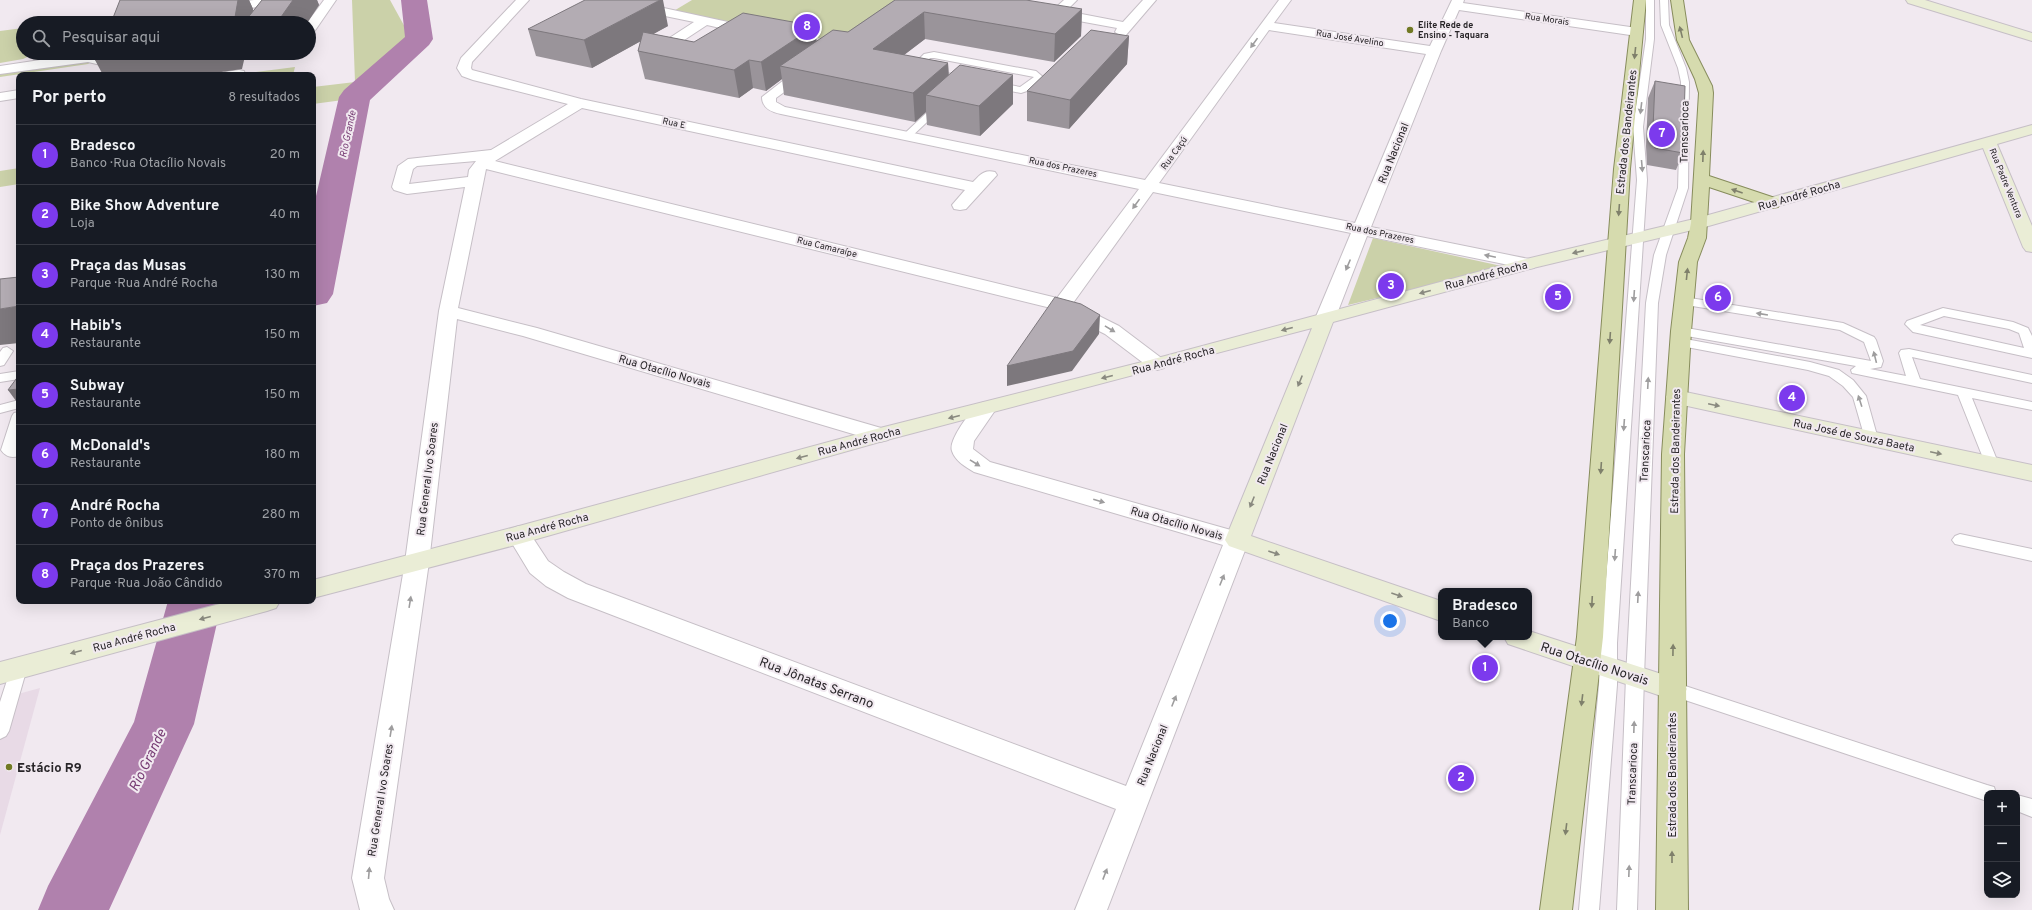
<!DOCTYPE html>
<html lang="pt">
<meta charset="utf-8">
<style>
:root{--surface:#171b24;--page:#242831;--text:#f1f3f6;--muted:#9ea1a6;--line:#363941;--accent:#7c3aed}
body{margin:0;font-family:Overpass,sans-serif;background:var(--page);color:var(--text)}
.controls{position:absolute;right:12px;bottom:12px;display:grid;overflow:hidden;border-radius:8px;box-shadow:0 4px 16px #0002}
.controls button{width:36px;height:36px;display:grid;place-items:center;padding:0;border:0;border-bottom:1px solid var(--line);background:var(--surface);color:var(--text);font:20px sans-serif}
.you{position:absolute;left:1390px;top:621px;width:14px;height:14px;margin:-10px;border:3px solid #fff;border-radius:50%;background:#1a73e8;box-shadow:0 0 0 6px #1a73e833}
.badge{display:grid;place-items:center;width:26px;height:26px;border-radius:50%;background:var(--accent);color:#fff;font-size:13px;font-weight:700}
.pin{position:absolute;translate:-50% -50%;border:2px solid #fff;box-shadow:0 1px 4px #0006}
.popup{position:absolute;left:1438px;top:588px;width:94px;height:52px;box-sizing:border-box;display:grid;place-content:center;border-radius:8px;background:var(--surface);filter:drop-shadow(0 1px 3px #0005);font-size:13px;white-space:nowrap;color:var(--muted)}
.popup b{font-size:15px;color:var(--text)}
.popup::after{content:'';position:absolute;left:50%;top:100%;margin-left:-8px;border:8px solid transparent;border-top-color:var(--surface)}
.list{margin:0;padding:0;list-style:none}
h2{display:flex;justify-content:space-between;align-items:center;height:52px;margin:0;padding:0 16px;font-size:17px}
h2 small{font-size:13px;font-weight:400;color:var(--muted)}
.list li{display:grid;grid-template-columns:26px 1fr auto;gap:12px;align-items:center;box-sizing:border-box;height:60px;padding:0 16px;border-top:1px solid var(--line)}
.list b{display:block;font-size:15px;white-space:nowrap}
.list p{margin:0;font-size:13px;white-space:nowrap;color:var(--muted)}
.list em{font-size:13px;font-style:normal;color:var(--muted)}
.icon{flex:none;width:22px;height:22px;fill:none;stroke:currentColor;stroke-width:2;stroke-linecap:round;stroke-linejoin:round}
.map{position:relative;flex:none;width:2032px;height:910px;overflow:hidden}
.search{position:absolute;background:var(--surface);box-shadow:0 4px 16px #0002;left:16px;top:16px;width:300px;height:44px;display:flex;align-items:center;gap:10px;box-sizing:border-box;padding:0 14px;border-radius:22px;color:var(--muted);font-size:15px}
.panel{position:absolute;background:var(--surface);box-shadow:0 4px 16px #0002;left:16px;top:72px;width:300px;height:532px;border-radius:8px}
.map>svg:first-child{display:block}
.built{fill:#e8dae6}
.green{fill:#cbd1a9}
.lines{fill:none;stroke-linecap:round;stroke-linejoin:round}
.river{fill:#b081ad;fill-rule:evenodd}
.lane-casing{stroke:#c6bfc6;stroke-width:2}
.street-casing{stroke:#c6bfc6;stroke-width:2}
.secondary-casing{stroke:#c6bfc6;stroke-width:2}
.primary-casing{stroke:#878c5c;stroke-width:2}
.lane{fill:#fff;fill-rule:evenodd}
.street{fill:#fff;fill-rule:evenodd}
.secondary{fill:#eaedd6;fill-rule:evenodd}
.primary{fill:#d6dbae;fill-rule:evenodd}
.wall{fill:#9a949a}
.shaded-wall{fill:#7d787d}
.building{fill:#b3acb3;stroke:#7d787d}
.oneway{fill:#7f806b}
.oneway2{fill:#9e9d9e}
.oneway3{fill:#89897f}
.poi-dot{fill:#717923;stroke:#f1e9f0;stroke-width:1.5}
.labels{text-anchor:middle;stroke-width:4;stroke-linejoin:round;paint-order:stroke}
.far-street-label{font-size:9px;fill:#282528;stroke:#f1e9f0}
.far-poi-label{font-size:9px;font-weight:bold;fill:#282528;stroke:#f1e9f0;text-anchor:start}
.far-water-label{font-size:10px;font-style:italic;fill:#763b73;stroke:#f1e9f0}
.street-label{font-size:11px;fill:#282528;stroke:#f1e9f0}
.near-street-label{font-size:13px;fill:#282528;stroke:#f1e9f0}
.near-poi-label{font-size:13px;font-weight:bold;fill:#282528;stroke:#f1e9f0;text-anchor:start}
.near-water-label{font-size:14px;font-style:italic;fill:#763b73;stroke:#f1e9f0}
</style>
<div class="map">
<svg width="2032" height="910" viewBox="0 0 2032 910">
<rect width="100%" height="100%" fill="#f1e9f0"/>
<path class="built" d="M40 688 0 835V699Z"/>
<path class="green" d="M352 0H390L412 40 368 78 355 82 343 100 313 104V87L355 82Z
M692 0H896L839 42 672 12Z
M123 15 109 23H61Z
M23 28V53H36L23 59 0 63V31Z
M102 56 88 64 0 77V70Z
M295 67 293 75H233Z
M19 168V184L0 187V171Z
M1373 238 1506 267 1348 305Z"/>
<g class="lines">
<path class="river" d="M401 0H427L433 39 429 45 370 100 333 294 327 303 313 306V209L339 97 344 90 405 37Z
M168 601H222L194 724 109 910H38L48 886 134 722Z"/>
<defs>
<path id="lane" d="M1646 0H1654V39L1643 127 1647 180 1617 643V685L1599 910H1579L1599 685 1601 643 1637 180 1633 127 1646 39Z
M1660 0H1668L1669 25 1686 68 1689 82 1688 188 1666 255 1658 303 1644 677 1637 910H1617L1626 677 1646 303 1654 255 1678 188 1681 82 1678 68 1661 25Z
M934 52 1036 71 1043 77 1030 90 1021 93 911 71V67L924 54ZM930 58H934L1034 77 1020 87 920 68Z
M940 102 945 105 943 107 910 138H904V134L937 103Z
M1684 297 1843 323 1874 337 1876 340 1883 361 1881 367 1870 369 1906 376 1899 353 1901 350 1909 349 2032 375V383L1912 357 1920 379 2032 402V410L1972 398 1999 465 1997 468H1987L1958 395 1852 373 1851 370 1856 366 1681 335 1675 331 1681 327 1871 361 1864 342 1840 330 1680 304 1678 301 1680 298Z
M1943 308 2013 322 2028 328 2032 336V358L1913 332 1905 324 1907 321ZM1944 316 2009 329 2019 333 2024 348 1920 325Z
M1680 338 1810 362 1839 370 1853 380 1866 396 1878 439 1876 442H1866L1853 397 1843 386 1829 376 1808 370 1676 345 1674 342 1676 339Z
M7 347 13 351 4 365 0 366V352L3 348Z
M19 371V379L0 382V374Z
M19 400V408L0 413V405Z
M19 412V437L16 447 19 446V456C11 458 6 457 1 450L12 416 14 413Z
M1960 534 2032 549V561L1955 544 1952 540 1955 536Z
M19 661 25 663 27 668 9 731 6 736 0 739V702L11 668 13 663Z
M1673 682 1987 785 1994 787 1996 793H1987V801L1667 694 1664 689 1667 684Z
M2017 795 2032 799V817L2017 811Z"/>
<path id="street" d="M254 0H287L272 23H260L272 5 221 12 215 8 221 4Z
M324 0H336L314 32 309 33V23H307Z
M516 0H529L472 62 471 68 472 70 581 99 973 182C980 175 984 169 995 172L997 175 966 209 960 210 954 209 952 205 965 190 582 108 495 161 1057 298 1139 189 781 114C771 112 762 108 762 97L802 66H812L814 69 812 72 776 98V102L785 107 1145 180 1279 0H1291L1274 23 1430 46 1452 0H1464L1463 3 1637 28 1643 32 1637 36 1459 10 1441 51 1371 227 1534 260 1537 264 1534 268 1528 269 1367 236 1335 319 1332 323 1325 325 1318 323 1315 319 1351 233 1153 192 1073 303 1119 326 1164 360 1167 364 1164 368 1157 370 1150 368 1105 334 1055 309 486 169 458 308 537 328 888 430 891 435 888 440 880 442 523 336 457 319 429 562 384 878 389 899 394 910H360L352 878 405 562 439 311 465 187 407 194 394 190 392 187 398 166 408 159 491 150 568 104 473 80 462 76 457 68 461 58ZM1269 30 1426 54 1355 223 1159 183ZM476 161 469 170 468 177 409 184 413 169 417 166Z
M642 0H656L650 5 751 27 757 31 751 35 707 25 669 50 673 54 671 57C664 58 656 57 652 51L654 48 694 22 636 10 634 7Z
M1064 0H1077L1066 11 1123 22 1143 0H1156L1126 35 1121 36 1115 32 1117 28 1057 17 1053 10Z
M87 53H104L100 57 128 63 130 66 128 69 123 70 88 62 0 74V66Z
M239 70 244 71 245 75H223L225 72Z
M19 90V98L0 101V93Z
M985 402 992 404 996 409 974 441 973 449 990 462 1245 534 1249 540 1107 910H1075L1116 809 568 598 546 586 530 573 507 535 511 529 519 526 527 529 548 561 564 572 586 584 1126 786 1223 545 974 472C966 467 955 461 952 451 948 441 969 413 977 406 979 403 982 403 985 402Z"/>
<path id="secondary" d="M1906 0H1925L2032 33V41L1908 3Z
M2032 125V134L1997 144 2032 226V252L2026 251 2023 247 1983 148 1705 227 1533 268 1333 322 1251 536 1441 601V621L1229 546 1225 540 1312 328 883 441 519 544 313 598V580L519 526 880 428 1150 360 1522 260 1694 219Z
M1676 390 2032 465V481L1669 402 1666 397 1669 392Z
M231 601H280L276 608 267 611 0 684V662Z
M1529 631 1683 681 1687 689 1683 697 1673 700 1508 644 1504 637H1529Z"/>
<path id="primary" d="M1634 0H1646L1630 169 1603 637 1572 910H1540L1577 637 1614 169Z
M1671 0H1683L1689 40 1712 86 1713 93 1709 176 1778 199 1780 203 1778 207 1772 208 1709 187 1706 238 1697 262 1691 331 1684 454 1688 910H1656L1662 454 1671 331 1679 262 1688 238 1691 223 1699 93 1695 79 1677 40Z"/>
</defs>
<use href="#lane" class="lane-casing"/>
<use href="#street" class="street-casing"/>
<use href="#secondary" class="secondary-casing"/>
<use href="#primary" class="primary-casing"/>
<use href="#lane" class="lane"/>
<use href="#street" class="street"/>
<use href="#secondary" class="secondary"/>
<use href="#primary" class="primary"/>
</g>
<path class="wall" d="M120 0H249L253 9V11L262 0H317L319 5 307 23H111Z
M895 0 1082 9 1081 36 1054 62 925 39 904 55 948 63 949 75H1013V104L980 136 927 125 926 112 915 122 784 95 782 79 766 91 753 88 739 98 645 79 638 51 641 41 592 68 536 56 528 29 668 26 653 34 694 42 817 41 848 32Z
M1129 36 1127 64 1069 129 1027 121V91Z
M1655 81 1683 153 1676 170 1647 165 1646 146 1648 98Z"/>
<path class="shaded-wall" d="M216 0H249L253 9 252 16H247L248 19 246 20 248 23H234Z
M293 0H317L319 5 307 23H284L281 17Z
M660 0H663L668 26 592 68 584 40Z
M1082 9 1081 36 1054 62 1055 34Z
M924 12 925 39 875 77 873 49Z
M815 26 818 54 780 66 782 79 766 91 761 62Z
M1129 36 1127 64 1069 129 1070 100Z
M125 53H244L245 56 242 69 201 75H103L95 60Z
M749 60 753 88 739 98 734 70Z
M948 63 949 91 926 95V112L915 122 913 93Z
M1013 75V104L980 136 979 106Z
M19 306V343L0 345V309Z
M1100 315 1099 334 1072 371 1007 386V366Z
M19 389V405L8 390Z"/>
<path class="building" d="M120 0H238L234 23H111Z
M262 0H293L281 17 246 20Z
M585 0H660L584 40 528 29Z
M895 0H1026L1082 9 1055 34 924 12 873 49 948 63 913 93 780 66 833 30 848 32Z
M743 13 815 26 761 62 749 60 734 70 638 51 643 32 694 42Z
M1091 30 1129 36 1070 100 1027 91Z
M98 53H143L95 60Z
M960 65 1013 75 979 106 926 95Z
M1655 81 1685 86 1683 153 1655 148 1653 128Z
M19 277V306L0 309V279Z
M1055 297 1081 304 1100 315 1073 351 1007 366Z
M19 375V389L8 390Z"/>
<defs><path id="oneway-solid" d="M-6-.8H1V-3.2L6.5 0L1 3.2V.8H-6Z"/></defs>
<g class="oneway">
<use href="#oneway-solid" transform="translate(1681 32) rotate(-104)"/>
<use href="#oneway-solid" transform="translate(1635 53) rotate(96)"/>
<use href="#oneway-solid" transform="translate(1703 156) rotate(-88)"/>
<use href="#oneway-solid" transform="translate(1737 191) rotate(-161)"/>
<use href="#oneway-solid" transform="translate(1619 210) rotate(94)"/>
<use href="#oneway-solid" transform="translate(1687 274) rotate(-84)"/>
<use href="#oneway-solid" transform="translate(1610 338) rotate(94)"/>
<use href="#oneway-solid" transform="translate(1601 468) rotate(94)"/>
<use href="#oneway-solid" transform="translate(1592 602) rotate(93)"/>
<use href="#oneway-solid" transform="translate(1673 650) rotate(-89)"/>
<use href="#oneway-solid" transform="translate(1582 700) rotate(97)"/>
<use href="#oneway-solid" transform="translate(1566 829) rotate(97)"/>
<use href="#oneway-solid" transform="translate(1672 857) rotate(-90)"/>
</g>
<g class="oneway2">
<use href="#oneway-solid" transform="translate(1254 43) rotate(126)"/>
<use href="#oneway-solid" transform="translate(1641 108) rotate(97)"/>
<use href="#oneway-solid" transform="translate(1642 166) rotate(85)"/>
<use href="#oneway-solid" transform="translate(1136 204) rotate(126)"/>
<use href="#oneway-solid" transform="translate(1490 256) rotate(-168)"/>
<use href="#oneway-solid" transform="translate(1348 265) rotate(113)"/>
<use href="#oneway-solid" transform="translate(1634 296) rotate(94)"/>
<use href="#oneway-solid" transform="translate(1762 314) rotate(-171)"/>
<use href="#oneway-solid" transform="translate(1110 329) rotate(31)"/>
<use href="#oneway-solid" transform="translate(1875 357) rotate(-104)"/>
<use href="#oneway-solid" transform="translate(1648 383) rotate(-87)"/>
<use href="#oneway-solid" transform="translate(1860 401) rotate(-108)"/>
<use href="#oneway-solid" transform="translate(1624 425) rotate(94)"/>
<use href="#oneway-solid" transform="translate(975 463) rotate(32)"/>
<use href="#oneway-solid" transform="translate(1099 501) rotate(16)"/>
<use href="#oneway-solid" transform="translate(1615 555) rotate(94)"/>
<use href="#oneway-solid" transform="translate(1222 580) rotate(-68)"/>
<use href="#oneway-solid" transform="translate(1638 597) rotate(-87)"/>
<use href="#oneway-solid" transform="translate(410 602) rotate(-81)"/>
<use href="#oneway-solid" transform="translate(1174 701) rotate(-68)"/>
<use href="#oneway-solid" transform="translate(1634 727) rotate(-88)"/>
<use href="#oneway-solid" transform="translate(391 731) rotate(-81)"/>
<use href="#oneway-solid" transform="translate(1629 871) rotate(-88)"/>
<use href="#oneway-solid" transform="translate(369 873) rotate(-85)"/>
<use href="#oneway-solid" transform="translate(1105 874) rotate(-69)"/>
</g>
<g class="oneway3">
<use href="#oneway-solid" transform="translate(1578 252) rotate(167)"/>
<use href="#oneway-solid" transform="translate(1425 292) rotate(165)"/>
<use href="#oneway-solid" transform="translate(1287 329) rotate(165)"/>
<use href="#oneway-solid" transform="translate(1107 377) rotate(166)"/>
<use href="#oneway-solid" transform="translate(1300 381) rotate(112)"/>
<use href="#oneway-solid" transform="translate(1714 405) rotate(12)"/>
<use href="#oneway-solid" transform="translate(954 417) rotate(166)"/>
<use href="#oneway-solid" transform="translate(1936 453) rotate(12)"/>
<use href="#oneway-solid" transform="translate(802 457) rotate(165)"/>
<use href="#oneway-solid" transform="translate(1252 502) rotate(112)"/>
<use href="#oneway-solid" transform="translate(1274 553) rotate(19)"/>
<use href="#oneway-solid" transform="translate(1397 595) rotate(19)"/>
<use href="#oneway-solid" transform="translate(205 618) rotate(165)"/>
<use href="#oneway-solid" transform="translate(76 652) rotate(165)"/>
</g>
<g class="poi-dot">
<circle cx="1410" cy="30" r="4"/>
<circle cx="9" cy="767" r="4"/>
</g>
<g class="labels">
<g class="far-street-label">
<text transform="translate(1547 19) rotate(8)" y="3">Rua Morais</text>
<text transform="translate(1350 38) rotate(9)" y="3">Rua José Avelino</text>
<text transform="translate(674 123) rotate(12)" y="3">Rua E</text>
<text transform="translate(1174 153) rotate(-54)" y="3">Rua Caçú</text>
<text transform="translate(1063 167) rotate(12)" y="3">Rua dos Prazeres</text>
<text transform="translate(2006 183) rotate(68)" y="3">Rua Padre Ventura</text>
<text transform="translate(1380 233) rotate(12)" y="3">Rua dos Prazeres</text>
<text transform="translate(827 247) rotate(14)" y="3">Rua Camaraípe</text>
</g>
<g class="far-poi-label">
<text x="1418" y="28">Elite Rede de<tspan x="1418" dy="10">Ensino - Taquara</tspan></text>
</g>
<g class="far-water-label">
<text transform="translate(347 134) rotate(-78)" y="4">Rio Grande</text>
</g>
<g class="street-label">
<text transform="translate(1626 132) rotate(-84)" y="4">Estrada dos Bandeirantes</text>
<text transform="translate(1684 132) rotate(-89)" y="4">Transcarioca</text>
<text transform="translate(1393 153) rotate(-68)" y="4">Rua Nacional</text>
<text transform="translate(1799 195) rotate(-16)" y="4">Rua André Rocha</text>
<text transform="translate(1486 275) rotate(-15)" y="4">Rua André Rocha</text>
<text transform="translate(1173 360) rotate(-15)" y="4">Rua André Rocha</text>
<text transform="translate(665 371) rotate(16)" y="4">Rua Otacílio Novais</text>
<text transform="translate(1854 435) rotate(12)" y="4">Rua José de Souza Baeta</text>
<text transform="translate(859 441) rotate(-15)" y="4">Rua André Rocha</text>
<text transform="translate(1645 451) rotate(-87)" y="4">Transcarioca</text>
<text transform="translate(1675 451) rotate(-89)" y="4">Estrada dos Bandeirantes</text>
<text transform="translate(1272 454) rotate(-68)" y="4">Rua Nacional</text>
<text transform="translate(427 479) rotate(-83)" y="4">Rua General Ivo Soares</text>
<text transform="translate(1177 523) rotate(16)" y="4">Rua Otacílio Novais</text>
<text transform="translate(547 527) rotate(-15)" y="4">Rua André Rocha</text>
<text transform="translate(134 637) rotate(-15)" y="4">Rua André Rocha</text>
<text transform="translate(1152 755) rotate(-68)" y="4">Rua Nacional</text>
<text transform="translate(1632 774) rotate(-88)" y="4">Transcarioca</text>
<text transform="translate(1672 775) rotate(-90)" y="4">Estrada dos Bandeirantes</text>
<text transform="translate(380 800) rotate(-81)" y="4">Rua General Ivo Soares</text>
</g>
<g class="near-street-label">
<text transform="translate(1595 663) rotate(18)" y="5">Rua Otacílio Novais</text>
<text transform="translate(817 682) rotate(21)" y="5">Rua Jônatas Serrano</text>
</g>
<g class="near-poi-label">
<text x="17" y="772">Estácio R9</text>
</g>
<g class="near-water-label">
<text transform="translate(147 760) rotate(-64)" y="5">Rio Grande</text>
</g>
</g>
</svg>
<div class="controls">
<button>+</button>
<button>−</button>
<button><svg class="icon" aria-label="layers" viewBox="0 0 24 24"><path d="M12 4l9 5-9 5-9-5zM3 14l9 5 9-5"/></svg></button>
</div>
<div class="you"></div>
<div class="pin badge" style="left:1485px;top:668px">1</div>
<div class="popup"><b>Bradesco</b>Banco</div>
<div class="pin badge" style="left:1461px;top:778px">2</div>
<div class="pin badge" style="left:1391px;top:286px">3</div>
<div class="pin badge" style="left:1792px;top:398px">4</div>
<div class="pin badge" style="left:1558px;top:297px">5</div>
<div class="pin badge" style="left:1718px;top:298px">6</div>
<div class="pin badge" style="left:1662px;top:134px">7</div>
<div class="pin badge" style="left:807px;top:27px">8</div>
<div class="search"><svg class="icon" aria-label="search" viewBox="0 0 24 24"><circle cx="10" cy="10" r="6"/><path d="M15 15l6 6"/></svg>Pesquisar aqui</div>
<section class="panel">
<h2>Por perto<small>8 resultados</small></h2>
<ul class="list">
<li><span class="badge">1</span><div><b>Bradesco</b><p>Banco · Rua Otacílio Novais</p></div><em>20 m</em></li>
<li><span class="badge">2</span><div><b>Bike Show Adventure</b><p>Loja</p></div><em>40 m</em></li>
<li><span class="badge">3</span><div><b>Praça das Musas</b><p>Parque · Rua André Rocha</p></div><em>130 m</em></li>
<li><span class="badge">4</span><div><b>Habib's</b><p>Restaurante</p></div><em>150 m</em></li>
<li><span class="badge">5</span><div><b>Subway</b><p>Restaurante</p></div><em>150 m</em></li>
<li><span class="badge">6</span><div><b>McDonald's</b><p>Restaurante</p></div><em>180 m</em></li>
<li><span class="badge">7</span><div><b>André Rocha</b><p>Ponto de ônibus</p></div><em>280 m</em></li>
<li><span class="badge">8</span><div><b>Praça dos Prazeres</b><p>Parque · Rua João Cândido</p></div><em>370 m</em></li>
</ul>
</section>
</div>
